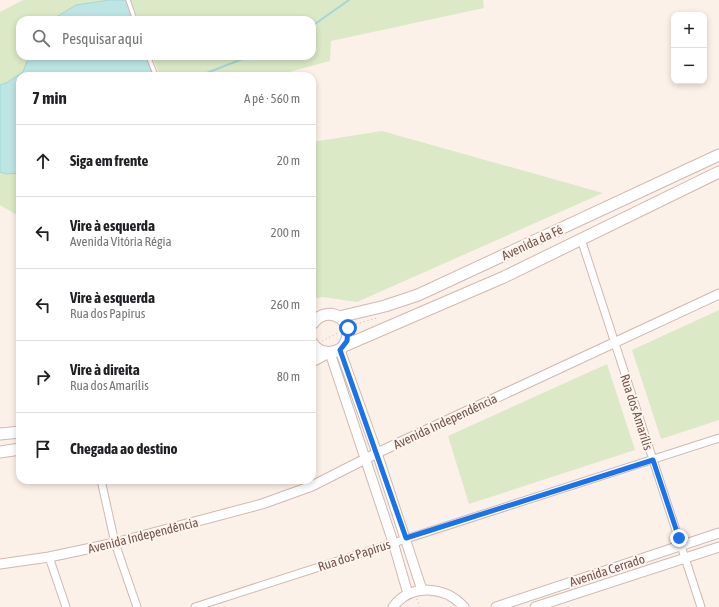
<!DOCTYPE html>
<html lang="pt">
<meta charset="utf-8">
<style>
:root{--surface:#fff;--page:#f2f2f2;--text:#202124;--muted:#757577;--line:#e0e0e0}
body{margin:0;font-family:"Asap Condensed",sans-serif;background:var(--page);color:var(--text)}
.controls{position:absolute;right:12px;top:12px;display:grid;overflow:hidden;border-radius:8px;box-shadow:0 2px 6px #0003}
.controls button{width:36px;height:36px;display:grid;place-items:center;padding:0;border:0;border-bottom:1px solid var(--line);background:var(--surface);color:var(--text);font:20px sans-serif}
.stop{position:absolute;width:12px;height:12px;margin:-9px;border:3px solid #1a73e8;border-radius:50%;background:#fff}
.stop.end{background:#1a73e8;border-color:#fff;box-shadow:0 1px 4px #0008}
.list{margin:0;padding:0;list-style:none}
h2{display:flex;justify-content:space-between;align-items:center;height:52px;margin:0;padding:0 16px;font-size:17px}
h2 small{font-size:13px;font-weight:400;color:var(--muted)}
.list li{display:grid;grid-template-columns:26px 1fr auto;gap:12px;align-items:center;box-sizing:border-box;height:72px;padding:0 16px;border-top:1px solid var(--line)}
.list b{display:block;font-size:15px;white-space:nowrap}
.list p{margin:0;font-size:13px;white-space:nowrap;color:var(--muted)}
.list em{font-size:13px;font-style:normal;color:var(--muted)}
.icon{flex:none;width:22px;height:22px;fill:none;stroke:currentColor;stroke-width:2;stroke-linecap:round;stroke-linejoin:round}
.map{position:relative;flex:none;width:719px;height:607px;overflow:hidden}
.search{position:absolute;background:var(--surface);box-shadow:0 2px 6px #0003;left:16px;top:16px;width:300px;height:44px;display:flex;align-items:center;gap:10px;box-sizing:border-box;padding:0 14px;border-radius:12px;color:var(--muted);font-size:15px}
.panel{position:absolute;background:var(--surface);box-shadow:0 2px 6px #0003;left:16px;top:72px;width:300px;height:412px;border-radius:12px}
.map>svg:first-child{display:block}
.green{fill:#dbe9c7}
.water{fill:#bde5e4;stroke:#a4d6d5}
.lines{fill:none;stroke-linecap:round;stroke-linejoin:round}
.stream{stroke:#a4d6d5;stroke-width:2}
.service-casing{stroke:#cfb9b1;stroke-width:5.5}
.minor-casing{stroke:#cfb9b1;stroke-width:9}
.tertiary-casing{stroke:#cfb9b1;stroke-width:11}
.secondary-casing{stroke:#d2b8af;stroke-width:13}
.path{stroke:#d5aea4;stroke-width:1;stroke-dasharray:1 3;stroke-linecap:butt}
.service{stroke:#fff;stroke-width:3.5}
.minor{stroke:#fff;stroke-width:7}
.tertiary{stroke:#fff;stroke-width:9}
.secondary{stroke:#fff;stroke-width:11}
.route{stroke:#1a73e8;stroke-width:5}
.labels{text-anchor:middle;stroke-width:4;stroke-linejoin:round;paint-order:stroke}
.street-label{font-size:13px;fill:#75544d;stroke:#fef5ef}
</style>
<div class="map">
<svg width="719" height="607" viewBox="0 0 719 607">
<rect width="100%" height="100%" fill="#fcf1e8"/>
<path class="green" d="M23 0H108L76 5 51 20H20V56H29L23 72 8 82 0 85V12Z
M131 0H483L484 8 331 41 330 61 274 76H160L152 56H312V20H138Z
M382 131 603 193 357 302 322 297 312 299V142Z
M0 172 6 174 20 173V217L0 205Z
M719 310V420L661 439 632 350Z
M607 364 635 450 469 504 448 436Z"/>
<path class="water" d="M109 0H126L133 20H51L76 5Z
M29 56H146L153 76H20V173L6 174 0 172V85L8 82 23 72Z"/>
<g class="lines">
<path class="stream" d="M312 26 349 0
M199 76 250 56"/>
<defs>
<path id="service" d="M128 0 135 20
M148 56 156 76"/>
<path id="minor" d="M581 239 701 607
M101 480 115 543 137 607
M49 557 66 607
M195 607 719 438"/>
<path id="tertiary" d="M340 350 377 453 422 590
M330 353 393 542 408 594
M0 564 49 557 115 543 262 504 312 486 377 453 719 294
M393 607C411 583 445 586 464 607
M496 607 719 533
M535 607 719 547"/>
<path id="secondary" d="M339 317 385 306 418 295 719 155
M312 324C330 300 361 325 342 348 332 355 319 354 312 343
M344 346 504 277 719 172
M312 361 327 353
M0 434 20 432
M0 452 20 449"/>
</defs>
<use href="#service" class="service-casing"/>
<use href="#minor" class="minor-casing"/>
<use href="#tertiary" class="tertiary-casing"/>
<use href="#secondary" class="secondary-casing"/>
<path class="path" d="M356 324 377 318
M322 341 338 333
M417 599 420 607"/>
<use href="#service" class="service"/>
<use href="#minor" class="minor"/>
<use href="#tertiary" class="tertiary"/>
<use href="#secondary" class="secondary"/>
</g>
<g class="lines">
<path class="route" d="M348 328 347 341 340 350 406 538 653 460 679 538"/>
</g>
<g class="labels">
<g class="street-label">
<text transform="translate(532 242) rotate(-25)" y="5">Avenida da Fé</text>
<text transform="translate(637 412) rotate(72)" y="5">Rua dos Amarílis</text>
<text transform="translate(445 421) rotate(-25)" y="5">Avenida Independência</text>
<text transform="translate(143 535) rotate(-14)" y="5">Avenida Independência</text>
<text transform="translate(354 555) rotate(-18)" y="5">Rua dos Papirus</text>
<text transform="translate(607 570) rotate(-18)" y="5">Avenida Cerrado</text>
</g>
</g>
</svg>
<div class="controls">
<button>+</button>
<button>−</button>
</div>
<div class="stop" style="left:348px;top:328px"></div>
<div class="stop end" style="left:679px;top:538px"></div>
<div class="search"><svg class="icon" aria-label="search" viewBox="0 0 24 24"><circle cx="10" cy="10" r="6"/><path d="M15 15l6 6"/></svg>Pesquisar aqui</div>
<section class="panel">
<h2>7 min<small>A pé · 560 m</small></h2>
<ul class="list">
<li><svg class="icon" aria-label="ahead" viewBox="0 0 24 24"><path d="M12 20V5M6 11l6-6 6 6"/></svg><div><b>Siga em frente</b></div><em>20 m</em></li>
<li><svg class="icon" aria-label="left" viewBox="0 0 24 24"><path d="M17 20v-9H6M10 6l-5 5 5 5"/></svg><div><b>Vire à esquerda</b><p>Avenida Vitória Régia</p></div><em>200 m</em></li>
<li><svg class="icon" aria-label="left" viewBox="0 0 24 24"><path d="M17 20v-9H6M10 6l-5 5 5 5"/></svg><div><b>Vire à esquerda</b><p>Rua dos Papirus</p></div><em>260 m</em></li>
<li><svg class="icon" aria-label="right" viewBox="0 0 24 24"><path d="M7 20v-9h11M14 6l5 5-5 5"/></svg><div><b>Vire à direita</b><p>Rua dos Amarílis</p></div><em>80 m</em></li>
<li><svg class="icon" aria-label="arrive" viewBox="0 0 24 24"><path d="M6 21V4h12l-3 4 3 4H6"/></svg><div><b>Chegada ao destino</b></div></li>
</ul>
</section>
</div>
